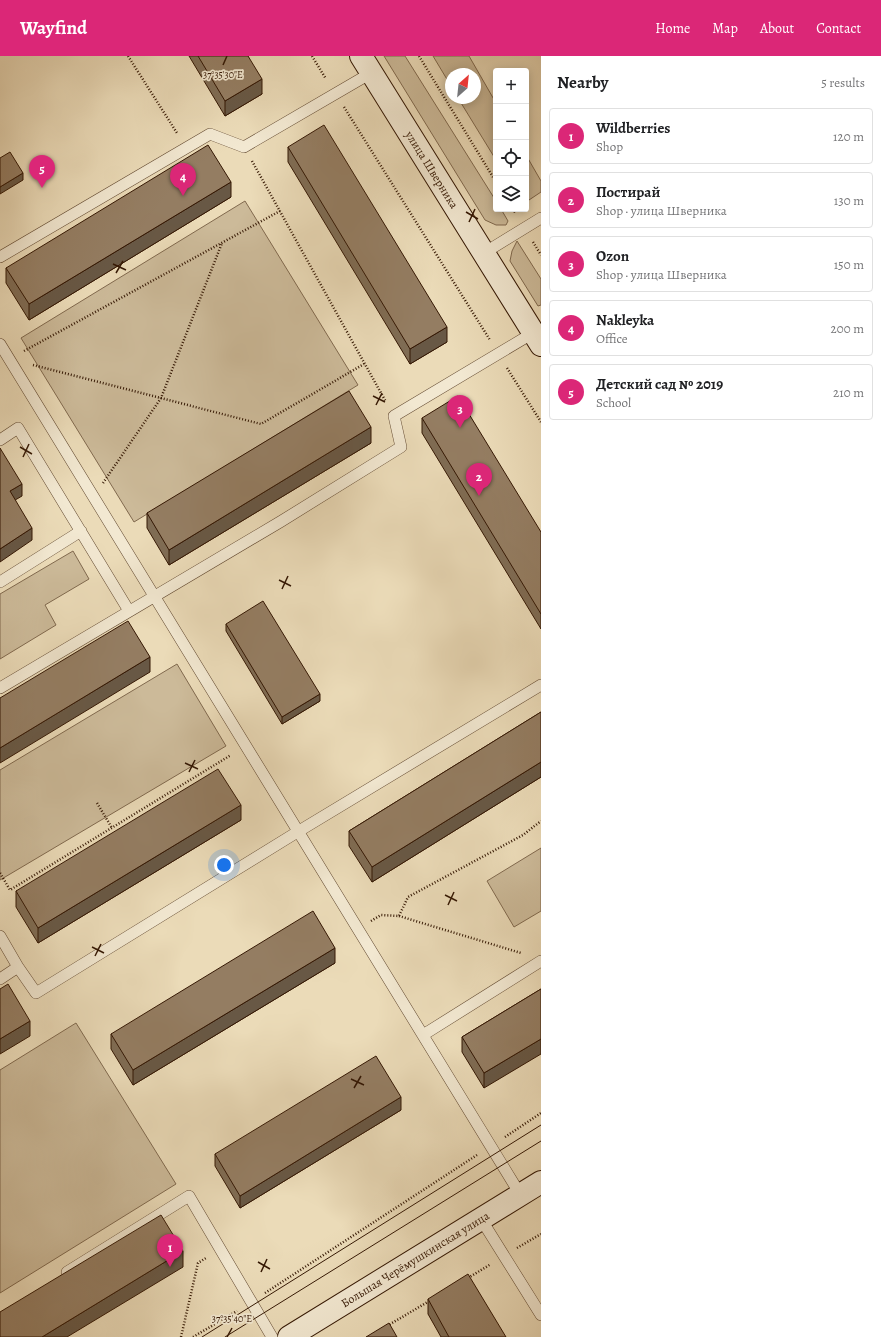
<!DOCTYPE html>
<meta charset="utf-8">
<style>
:root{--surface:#fff;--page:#f6f6f6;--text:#202124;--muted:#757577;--line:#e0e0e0;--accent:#db2777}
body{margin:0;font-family:Alegreya,serif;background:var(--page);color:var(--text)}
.controls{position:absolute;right:12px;top:12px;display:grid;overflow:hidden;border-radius:4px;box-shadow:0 2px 10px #0003}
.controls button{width:36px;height:36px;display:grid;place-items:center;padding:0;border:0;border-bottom:1px solid var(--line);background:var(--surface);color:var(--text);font:20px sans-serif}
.compass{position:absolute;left:445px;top:12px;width:36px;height:36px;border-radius:50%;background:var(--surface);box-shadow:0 2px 10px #0003;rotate:27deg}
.you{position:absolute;left:224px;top:809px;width:14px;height:14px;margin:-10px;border:3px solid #fff;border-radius:50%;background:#1a73e8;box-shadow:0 0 0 6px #1a73e833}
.badge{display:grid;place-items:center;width:26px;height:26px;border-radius:50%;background:var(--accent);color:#fff;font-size:13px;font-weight:700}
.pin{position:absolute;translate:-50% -33px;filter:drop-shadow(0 1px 2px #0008)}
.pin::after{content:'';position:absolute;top:21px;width:14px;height:12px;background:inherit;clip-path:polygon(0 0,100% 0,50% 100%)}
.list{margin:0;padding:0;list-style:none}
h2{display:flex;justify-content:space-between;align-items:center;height:52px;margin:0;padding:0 16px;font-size:17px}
h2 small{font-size:13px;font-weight:400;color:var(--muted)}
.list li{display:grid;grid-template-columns:26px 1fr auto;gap:12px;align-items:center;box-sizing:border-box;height:56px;margin:0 8px 8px;padding:0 8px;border:1px solid var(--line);border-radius:4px}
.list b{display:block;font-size:15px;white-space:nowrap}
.list p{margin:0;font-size:13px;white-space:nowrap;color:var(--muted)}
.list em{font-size:13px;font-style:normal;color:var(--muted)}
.icon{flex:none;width:22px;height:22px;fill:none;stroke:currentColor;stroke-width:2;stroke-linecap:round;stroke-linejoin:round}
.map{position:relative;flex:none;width:541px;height:1281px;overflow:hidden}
header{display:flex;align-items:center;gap:24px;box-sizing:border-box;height:56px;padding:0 20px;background:var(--accent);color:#fff}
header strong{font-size:19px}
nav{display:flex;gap:22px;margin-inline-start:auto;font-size:14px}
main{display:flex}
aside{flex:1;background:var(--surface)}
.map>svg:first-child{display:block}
.green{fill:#ccba99;stroke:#80694e}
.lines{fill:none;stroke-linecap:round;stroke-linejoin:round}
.lane-casing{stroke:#624931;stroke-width:12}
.secondary-casing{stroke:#351804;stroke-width:24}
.path{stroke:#351804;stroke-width:2.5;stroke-dasharray:1 2;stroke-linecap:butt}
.lane{stroke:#f2e8d1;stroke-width:11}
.secondary{stroke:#f2e8d1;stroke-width:22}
.tram{stroke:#351804;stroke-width:1}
.wall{fill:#7f6c54;stroke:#351804}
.shaded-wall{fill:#685845;stroke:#351804}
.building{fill:#947d62;stroke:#351804}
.ticks{fill:none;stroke:#351804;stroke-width:1.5}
.labels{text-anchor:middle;stroke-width:3.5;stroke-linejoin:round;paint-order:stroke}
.street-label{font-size:12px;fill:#351804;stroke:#f2e8d1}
.ticks-label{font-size:10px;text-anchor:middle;fill:#351804;stroke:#f2e8d1;stroke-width:3.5;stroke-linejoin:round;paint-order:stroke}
</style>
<header>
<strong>Wayfind</strong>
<nav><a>Home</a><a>Map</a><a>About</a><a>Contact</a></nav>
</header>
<main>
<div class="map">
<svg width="541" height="1281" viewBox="0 0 541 1281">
<rect width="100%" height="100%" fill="#ebdbb8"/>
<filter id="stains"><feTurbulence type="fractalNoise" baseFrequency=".005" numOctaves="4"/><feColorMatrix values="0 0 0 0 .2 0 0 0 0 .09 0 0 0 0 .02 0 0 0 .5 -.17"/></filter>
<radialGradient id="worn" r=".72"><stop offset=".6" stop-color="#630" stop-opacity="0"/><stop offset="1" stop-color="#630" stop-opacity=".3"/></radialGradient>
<path class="green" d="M384 0H405L496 145V153H501L508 165 506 169H496L485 164Z
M433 0H469L496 47V104L458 42H475V18H451V30Z
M526 99 541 125V136L526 146Z
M245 145 358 329 134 466 21 282Z
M517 185 541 223V249L538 250 510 205 512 195Z
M73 495 89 523 45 549 56 569 0 603V538Z
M177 608 226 690 0 824V714Z
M541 792V855L514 871 487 825Z
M76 967 176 1128 0 1237V1014Z"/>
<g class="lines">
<defs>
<path id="lane" d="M484 197 541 162
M0 201 210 78 244 91 371 17
M0 288 520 1138
M0 384 18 372 129 555
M0 526 81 475
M0 632 280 466 401 391 394 360 533 277
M0 880 18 911
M0 923 18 911 36 937 299 775 541 629
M423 979 541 905
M481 1163 541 1259
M67 1216 189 1140 272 1281"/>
<g id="secondary">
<path id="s1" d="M361 0 541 289"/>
<path id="s2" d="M289 1281 541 1126"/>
</g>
</defs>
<use href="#lane" class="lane-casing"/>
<use href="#secondary" class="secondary-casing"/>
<path class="path" d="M128 0 177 77
M312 0 326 23
M419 0 496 126
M344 51 490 284
M252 105 386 346
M513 153 516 158
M533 186 541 199
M24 295 280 155
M33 309 261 368 364 308
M507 312 541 366
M103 427 161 342 222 187
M97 747 112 772
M0 817 10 834 231 699
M399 860 521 897
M371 865 381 859 399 860 408 841 523 779 541 765
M505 1081 541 1057
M517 1192 541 1178
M468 1222 491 1208
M265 1237 477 1099
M387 1270 431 1244
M181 1281 198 1207 206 1202
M193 1281 237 1255"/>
<use href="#lane" class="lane"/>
<use href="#secondary" class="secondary"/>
<path class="tram" d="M202 1281 541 1069
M225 1281 541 1085"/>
</g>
<path class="wall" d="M189 0H248L262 38 225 60Z
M288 91 447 286 410 308 288 106Z
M231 141 29 264 6 227V212Z
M422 362 541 476V573L422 377Z
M371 387 169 509 147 472V457Z
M226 568 320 645 282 668 226 575Z
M541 656V721L372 826 349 790V775Z
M241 764 38 887 16 851V835Z
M335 907 133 1029 111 993V978Z
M541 933 484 1032 462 996V981Z
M401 1054 240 1152 215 1110V1098Z
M428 1243 506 1281H441L428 1258Z"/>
<path class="shaded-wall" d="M262 23V38L225 60V45Z
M23 117V124L0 138V131Z
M231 126V141L29 264V248Z
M447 271V286L410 308V293Z
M371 371V387L169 509V494Z
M22 428V440L10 447V435Z
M32 472V484L0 506V493Z
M150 601V616L0 707V692Z
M320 638V645L282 668V661Z
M541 706V721L372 826V811Z
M241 749V764L38 887V872Z
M335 892V907L133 1029V1014Z
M30 965V980L0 998V983Z
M541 983V998L484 1032V1017Z
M401 1041V1054L240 1152V1140Z
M183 1195V1211L67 1281H42Z"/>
<path class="building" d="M198 0H248L262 23 225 45Z
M324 69 447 271 410 293 288 91Z
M208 89 231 126 29 248 6 212Z
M10 96 23 117 0 131V102Z
M349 335 371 371 169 494 147 457Z
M458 340 541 476V558L422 362Z
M0 392 22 428 10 435 32 472 0 493Z
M263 545 320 638 282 661 226 568Z
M128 565 150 601 0 692V642Z
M541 656V706L372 811 349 775Z
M218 713 241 749 38 872 16 835Z
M313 855 335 892 133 1014 111 978Z
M8 928 30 965 0 983V933Z
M541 933V983L484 1017 462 981Z
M376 1000 401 1041 240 1140 215 1098Z
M161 1159 183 1195 42 1281H0V1256Z
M468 1218 506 1281H449L428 1243Z
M389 1267 397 1281H366Z"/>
<path class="ticks" d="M223 9 227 0M466 156 478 163M469 166 475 153M113 208 126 214M116 217 123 205M373 340 385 346M376 349 382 337M20 391 32 398M23 401 29 388M279 524 291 530M282 533 288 520M185 707 198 713M189 716 195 704M445 839 457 845M448 849 454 836M92 891 104 897M95 900 101 888M351 1023 364 1029M354 1032 361 1020M258 1206 270 1213M261 1216 267 1203M227 1281 232 1272"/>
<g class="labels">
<g class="street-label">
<text dy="4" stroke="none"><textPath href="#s1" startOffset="134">улица Шверника</textPath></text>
<text dy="4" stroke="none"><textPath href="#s2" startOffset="148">Большая Черёмушкинская улица</textPath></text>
</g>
</g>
<g class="ticks-label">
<text x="223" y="22">37°35'30"E</text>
<text x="232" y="1266">37°35'40"E</text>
</g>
<rect width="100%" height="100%" filter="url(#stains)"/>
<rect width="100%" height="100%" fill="url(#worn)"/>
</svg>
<div class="controls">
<button>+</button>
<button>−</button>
<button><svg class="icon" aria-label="locate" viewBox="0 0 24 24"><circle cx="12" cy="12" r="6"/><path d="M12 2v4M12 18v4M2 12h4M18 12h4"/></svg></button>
<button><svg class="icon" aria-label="layers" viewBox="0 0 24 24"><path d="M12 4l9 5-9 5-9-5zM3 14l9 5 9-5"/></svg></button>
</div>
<svg class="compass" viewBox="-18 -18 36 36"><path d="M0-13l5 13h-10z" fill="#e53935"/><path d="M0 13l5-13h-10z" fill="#757577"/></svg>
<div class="you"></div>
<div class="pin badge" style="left:170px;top:1211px">1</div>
<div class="pin badge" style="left:479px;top:440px">2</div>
<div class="pin badge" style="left:460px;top:372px">3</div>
<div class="pin badge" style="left:183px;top:140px">4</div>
<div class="pin badge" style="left:42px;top:132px">5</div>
</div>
<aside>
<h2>Nearby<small>5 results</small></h2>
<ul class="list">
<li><span class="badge">1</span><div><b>Wildberries</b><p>Shop</p></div><em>120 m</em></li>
<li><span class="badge">2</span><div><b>Постирай</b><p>Shop · улица Шверника</p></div><em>130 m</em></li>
<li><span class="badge">3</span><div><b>Ozon</b><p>Shop · улица Шверника</p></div><em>150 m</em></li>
<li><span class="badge">4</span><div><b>Nakleyka</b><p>Office</p></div><em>200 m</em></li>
<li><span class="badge">5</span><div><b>Детский сад № 2019</b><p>School</p></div><em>210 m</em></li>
</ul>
</aside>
</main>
